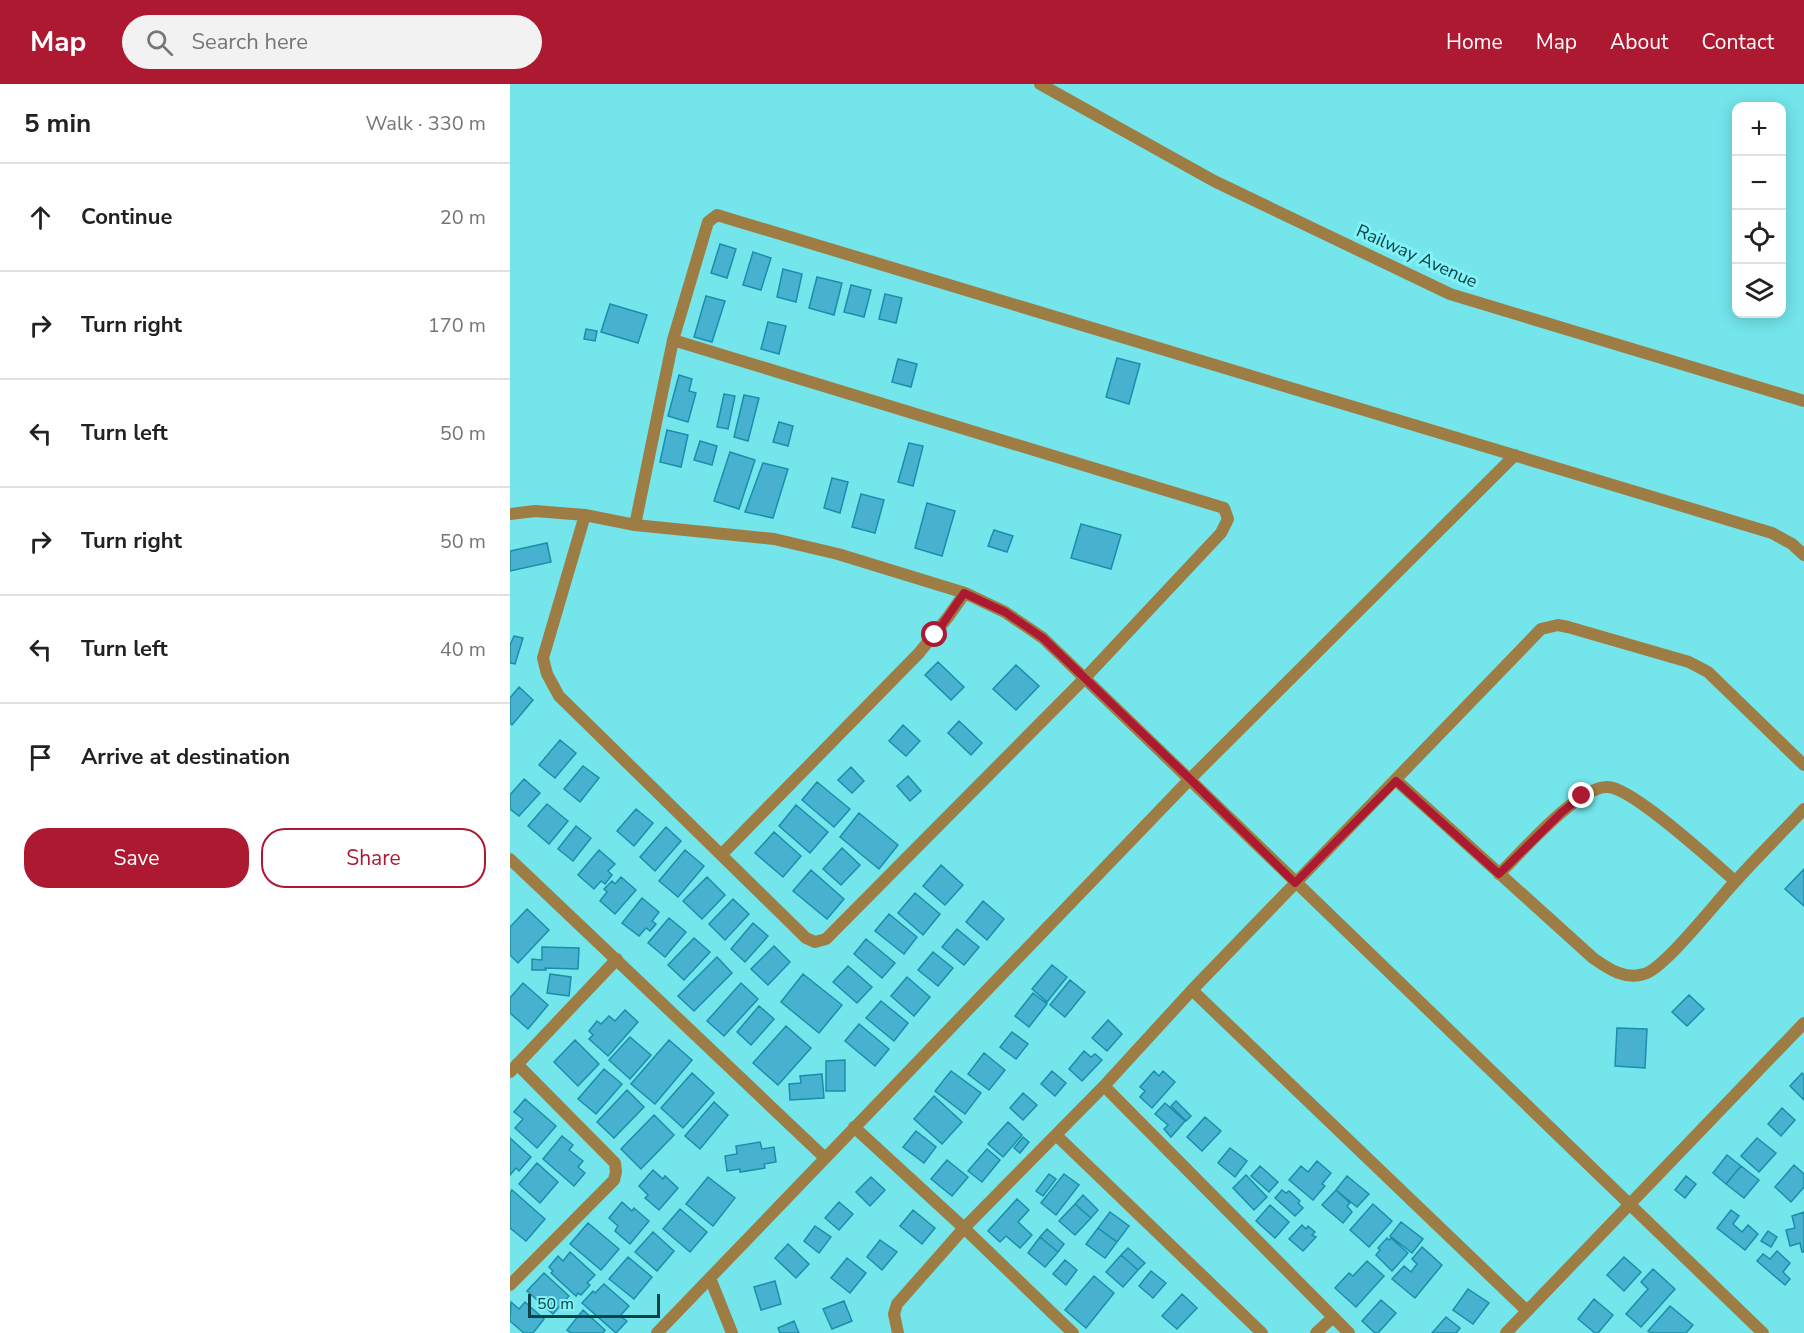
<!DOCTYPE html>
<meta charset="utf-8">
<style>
:root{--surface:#fff;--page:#f2f2f2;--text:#222;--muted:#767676;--line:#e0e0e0;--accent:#ae1932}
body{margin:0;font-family:"Nunito Sans",sans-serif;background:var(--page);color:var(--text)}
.controls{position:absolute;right:18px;top:18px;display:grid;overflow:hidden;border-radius:12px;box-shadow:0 3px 15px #0003}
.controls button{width:54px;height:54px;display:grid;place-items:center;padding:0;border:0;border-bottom:2px solid var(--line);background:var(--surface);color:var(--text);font:30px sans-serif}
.scale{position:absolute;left:18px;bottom:15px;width:132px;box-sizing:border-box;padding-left:6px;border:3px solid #0f4245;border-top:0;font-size:16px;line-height:21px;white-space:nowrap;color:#0f4245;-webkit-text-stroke:4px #81f3f8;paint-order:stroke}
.stop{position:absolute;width:18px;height:18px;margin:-14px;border:4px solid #ae1932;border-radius:50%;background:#fff}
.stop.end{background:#ae1932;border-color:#fff;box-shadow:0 2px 6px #0008}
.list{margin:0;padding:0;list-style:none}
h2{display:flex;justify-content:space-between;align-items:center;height:78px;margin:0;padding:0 24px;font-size:26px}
h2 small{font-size:20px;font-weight:400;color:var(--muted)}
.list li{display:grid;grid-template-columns:39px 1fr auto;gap:18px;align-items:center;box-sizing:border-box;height:108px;padding:0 24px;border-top:2px solid var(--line)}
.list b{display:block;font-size:22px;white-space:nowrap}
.list em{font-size:20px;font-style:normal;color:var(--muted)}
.actions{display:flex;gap:12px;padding:18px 24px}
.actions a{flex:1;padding:14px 0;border:2px solid var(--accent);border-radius:24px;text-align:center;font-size:21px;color:var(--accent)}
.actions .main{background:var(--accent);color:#fff}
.icon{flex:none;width:33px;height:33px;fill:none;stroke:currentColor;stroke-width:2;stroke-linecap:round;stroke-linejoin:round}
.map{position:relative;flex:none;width:1294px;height:1249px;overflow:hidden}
header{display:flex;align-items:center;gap:36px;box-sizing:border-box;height:84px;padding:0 30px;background:var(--accent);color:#fff}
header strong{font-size:28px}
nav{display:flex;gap:33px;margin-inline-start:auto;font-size:21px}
.search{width:420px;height:54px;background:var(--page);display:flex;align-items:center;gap:15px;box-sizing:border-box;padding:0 21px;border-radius:33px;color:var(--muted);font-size:22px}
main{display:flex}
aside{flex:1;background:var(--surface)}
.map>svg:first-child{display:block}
.building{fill:#48b1cf;stroke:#188fab;stroke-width:1.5}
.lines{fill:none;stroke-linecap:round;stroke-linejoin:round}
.minor{stroke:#9e7d44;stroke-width:12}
.tertiary{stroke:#9e7d44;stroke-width:12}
.route{stroke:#ae1932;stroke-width:8}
.labels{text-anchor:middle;stroke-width:6;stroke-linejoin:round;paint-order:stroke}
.street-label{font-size:18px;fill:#0f4245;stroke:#81f3f8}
</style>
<header>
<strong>Map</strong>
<div class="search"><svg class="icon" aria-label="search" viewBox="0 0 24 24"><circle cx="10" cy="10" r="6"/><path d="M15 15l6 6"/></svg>Search here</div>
<nav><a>Home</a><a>Map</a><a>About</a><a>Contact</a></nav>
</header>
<main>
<aside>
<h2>5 min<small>Walk · 330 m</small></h2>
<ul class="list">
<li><svg class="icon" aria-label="ahead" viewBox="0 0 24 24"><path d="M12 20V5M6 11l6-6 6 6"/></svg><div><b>Continue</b></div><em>20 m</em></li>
<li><svg class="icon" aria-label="right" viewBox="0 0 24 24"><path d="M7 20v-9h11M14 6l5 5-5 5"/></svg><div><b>Turn right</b></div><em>170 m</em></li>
<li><svg class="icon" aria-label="left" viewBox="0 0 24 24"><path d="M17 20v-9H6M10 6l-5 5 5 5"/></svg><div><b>Turn left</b></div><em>50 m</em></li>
<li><svg class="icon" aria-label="right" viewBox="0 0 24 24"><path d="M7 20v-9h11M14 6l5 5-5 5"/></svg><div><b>Turn right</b></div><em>50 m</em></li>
<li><svg class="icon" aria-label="left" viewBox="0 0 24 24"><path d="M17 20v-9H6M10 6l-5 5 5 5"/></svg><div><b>Turn left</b></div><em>40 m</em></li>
<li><svg class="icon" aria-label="arrive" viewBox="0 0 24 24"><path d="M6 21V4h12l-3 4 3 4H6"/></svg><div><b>Arrive at destination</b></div></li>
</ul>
<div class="actions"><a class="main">Save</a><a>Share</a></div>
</aside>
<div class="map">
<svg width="1294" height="1249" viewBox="0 0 1294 1249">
<rect width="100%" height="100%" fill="#73e5eb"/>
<path class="building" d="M210 160 226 165 217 194 201 189Z
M243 168 261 174 251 206 233 201Z
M273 185 292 190 286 218 267 213Z
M307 193 332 199 324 231 299 224Z
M341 201 361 206 354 233 334 228Z
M375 210 392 214 386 239 369 235Z
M196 212 215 217 202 258 184 253Z
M100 220 137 231 128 259 91 248Z
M258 238 276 242 269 270 251 265Z
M76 245 87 247 85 257 74 255Z
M607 274 630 280 619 320 596 313Z
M388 275 407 280 401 303 382 298Z
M169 291 182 295 179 307 186 309 178 338 158 332Z
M214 310 225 312 218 345 207 343Z
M234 311 249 314 238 357 224 353Z
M269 338 283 342 278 362 263 358Z
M157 346 178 351 171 383 150 378Z
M190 357 207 362 202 381 184 376Z
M399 359 413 362 403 402 388 398Z
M220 368 245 376 229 425 204 417Z
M253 379 278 385 263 434 235 428Z
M322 394 338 398 330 429 314 424Z
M351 410 374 416 365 449 342 443Z
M417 419 445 427 432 472 405 464Z
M571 440 611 451 601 485 561 474Z
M484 446 503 452 497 468 478 462Z
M37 459 41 478 0 487V467Z
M4 552 13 554 5 580 0 579V561Z
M428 578 454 603 441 616 415 591Z
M506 581 529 602 506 626 483 605Z
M9 603 23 616 2 641 0 639V614Z
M449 637 472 659 461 671 438 649Z
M393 641 410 657 396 672 379 657Z
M50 656 66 669 45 694 29 681Z
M73 682 89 694 70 718 54 705Z
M341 683 354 697 342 709 328 696Z
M398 692 411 707 400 717 387 702Z
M14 695 30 709 9 732 0 725V711Z
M307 698 340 725 324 743 292 716Z
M37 720 58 737 39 760 18 742Z
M286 721 318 748 300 769 269 742Z
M126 725 143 739 124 762 107 747Z
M349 729 388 761 369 785 330 753Z
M66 742 81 754 63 777 48 765Z
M156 743 171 757 145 787 130 773Z
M264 748 291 772 273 793 245 769Z
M332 764 350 781 331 801 313 785Z
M89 766 105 780 98 787 102 791 95 800 91 797 84 805 68 791Z
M175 766 194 782 168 813 149 797Z
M431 781 453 801 435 821 413 802Z
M1294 785V822L1275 805Z
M301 786 334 815 317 835 283 807Z
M111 793 126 806 105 830 90 817 97 808 94 805 102 797 105 800Z
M197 793 215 811 192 835 173 817Z
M405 809 430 830 413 851 388 829Z
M132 814 149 828 142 837 146 840 140 847 136 844 129 852 112 839Z
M223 815 239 830 215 856 199 840Z
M473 817 494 835 477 856 456 838Z
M17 825 39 846 8 879 0 871V843Z
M379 830 407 853 394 870 365 847Z
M159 834 176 848 155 873 138 859Z
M243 839 258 852 235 878 221 865Z
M447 845 469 863 454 881 432 863Z
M184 854 200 868 174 896 158 881Z
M356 855 385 879 372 894 344 870Z
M264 862 280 878 258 901 241 885Z
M32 863 69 864 68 885 35 884 36 886H22V875L32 876Z
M423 868 443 884 428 902 408 886Z
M207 873 222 889 184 927 168 912Z
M542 881 557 893 537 918 522 905Z
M338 882 362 903 347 919 323 898Z
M40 890 61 893 59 912 37 909Z
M293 890 332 921 309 949 271 918Z
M397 893 420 913 404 932 381 912Z
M560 896 575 908 555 933 540 921Z
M13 899 38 921 18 945 0 929V914Z
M231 899 248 915 214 952 197 937Z
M523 909 537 920 519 943 505 932Z
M1179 911 1194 925 1177 942 1162 928Z
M371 917 398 939 384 957 356 934Z
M249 922 264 935 241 961 227 948Z
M115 926 128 938 98 972 79 955 83 951 79 947 87 937 91 940 99 932 105 937Z
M598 936 612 950 597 967 582 954Z
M349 940 379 965 365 982 335 957Z
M276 942 301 964 268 1001 243 979Z
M1107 944 1137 945 1135 984 1105 982Z
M502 948 518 960 506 975 490 963Z
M120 953 141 971 120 995 99 976Z
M65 956 89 980 68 1002 44 978Z
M159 956 182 976 145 1020 121 1000Z
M574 967 581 973 585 970 592 976 572 997 559 985Z
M474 969 495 986 479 1006 458 990Z
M335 976V1007H316V977Z
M94 985 112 1000 86 1030 68 1015Z
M441 987 471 1009 455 1030 425 1007Z
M542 987 556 999 545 1012 531 1000Z
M644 987 649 992 653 987 665 998 642 1024 630 1013 635 1007 630 1003Z
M182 989 204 1009 173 1044 151 1024Z
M1292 989 1294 991V1016L1280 1002Z
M312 990 314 1014 280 1016 279 1000 291 999 290 992Z
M117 1006 134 1023 104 1054 87 1038Z
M513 1009 527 1021 513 1036 500 1024Z
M424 1012 452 1038 432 1060 404 1035Z
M15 1015 46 1042 27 1064 5 1044 13 1035 4 1028Z
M666 1017 681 1032 676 1037 661 1022Z
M204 1018 218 1031 190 1065 175 1052Z
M655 1019 675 1037 661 1053 654 1045 658 1041 645 1030Z
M1272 1024 1285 1036 1271 1052 1258 1040Z
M144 1031 164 1051 131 1085 111 1065Z
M695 1033 711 1047 692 1067 677 1053Z
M498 1038 512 1051 493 1073 478 1060Z
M406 1047 426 1063 414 1079 393 1063Z
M52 1052 63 1061 59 1066 73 1077 68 1083 75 1089 64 1102 33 1075Z
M513 1053 519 1058 510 1069 504 1064Z
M0 1054 21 1073 9 1087 6 1084 0 1091Z
M1247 1054 1266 1069 1249 1088 1231 1072Z
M250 1058 252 1065 264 1063 266 1078 254 1080 255 1084 230 1088V1085L217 1087 215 1072 227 1070 226 1062Z
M720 1064 737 1077 725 1093 708 1079Z
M477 1065 490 1076 472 1098 458 1087Z
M1217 1071 1231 1082 1216 1100 1203 1089Z
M437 1076 458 1093 442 1112 421 1095Z
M807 1077 821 1089 812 1100 815 1102 803 1116 779 1096 791 1082 798 1088Z
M27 1079 48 1098 30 1119 9 1100Z
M1284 1081 1294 1090V1103L1281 1118 1265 1103Z
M750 1082 768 1098 759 1108 741 1092Z
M1231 1082 1249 1096 1234 1114 1216 1100Z
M143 1086 153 1095 155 1092 168 1104 149 1126 135 1114 138 1111 129 1102Z
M539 1090 546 1095 533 1112 526 1107Z
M554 1090 569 1101 546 1131 531 1119Z
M736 1091 757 1113 744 1126 723 1104Z
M837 1092 859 1110 847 1123 826 1106Z
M1176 1092 1186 1100 1175 1114 1165 1106Z
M198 1093 225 1114 203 1142 176 1120Z
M361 1093 375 1106 360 1122 346 1108Z
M2 1106 35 1135 16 1157 0 1144V1109Z
M772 1106 776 1109 779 1107 790 1117 788 1119 793 1124 785 1132 765 1114Z
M826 1106 840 1119 837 1122 842 1128 833 1139 812 1121Z
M573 1111 588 1126 581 1134 565 1120Z
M507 1115 519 1126 508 1138 522 1151 510 1164 496 1152 490 1158 478 1147Z
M112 1118 122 1127 124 1124 139 1137 120 1160 105 1147 108 1142 99 1134Z
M329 1118 343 1130 329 1146 315 1134Z
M565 1120 581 1134 565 1151 549 1137Z
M863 1120 882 1137 859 1163 840 1146Z
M760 1121 779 1138 765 1154 746 1137Z
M170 1125 197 1148 180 1168 153 1145Z
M403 1126 425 1144 412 1160 390 1142Z
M1221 1126 1229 1132 1223 1140 1232 1148 1238 1141 1248 1150 1235 1166 1207 1144Z
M600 1128 619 1142 607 1158 588 1144Z
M1294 1128V1168H1292L1290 1159 1280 1162 1276 1146 1285 1144 1282 1132Z
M891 1138 913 1155 902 1169 880 1152Z
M78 1139 109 1165 91 1186 60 1160Z
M792 1141 796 1145 798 1142 805 1148 802 1151 806 1153 793 1167 779 1155Z
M305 1142 321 1153 309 1169 294 1157Z
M588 1144 607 1158 595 1174 576 1160Z
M537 1145 554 1160 548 1168 530 1153Z
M1258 1147 1267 1153 1261 1163 1251 1157Z
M143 1148 164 1167 147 1187 125 1168Z
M530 1153 548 1168 535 1183 518 1169Z
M877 1154 879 1156 881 1154 898 1169 882 1187 866 1171 870 1166 868 1164Z
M370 1156 387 1168 372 1186 357 1173Z
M278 1160 299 1180 286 1194 265 1174Z
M912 1163 932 1181 905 1214 882 1195 894 1182 901 1188 907 1180 902 1175Z
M618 1164 635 1179 628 1186 611 1171Z
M1267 1167 1280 1179 1273 1188 1280 1195 1275 1201 1247 1177 1253 1170 1260 1175Z
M60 1168 85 1191 77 1199 80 1201 71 1211 68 1209 66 1212 41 1189 43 1187 39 1183 48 1172 53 1177Z
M611 1171 628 1186 613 1203 596 1188Z
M118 1173 142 1193 124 1215 99 1195Z
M1114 1173 1131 1188 1114 1207 1097 1191Z
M337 1174 356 1189 340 1209 321 1194Z
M555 1176 567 1186 556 1201 543 1190Z
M857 1177 874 1192 846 1223 825 1204 839 1189 843 1192Z
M1143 1185 1165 1205 1131 1243 1116 1230 1138 1205 1131 1198Z
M641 1187 656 1199 643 1214 629 1202Z
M34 1189 59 1212 43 1230 17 1207Z
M584 1192 604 1209 576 1244 555 1226Z
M265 1197 271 1220 251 1226 244 1203Z
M94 1200 119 1222 110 1232 117 1237 106 1249 72 1219 83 1207 85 1209Z
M958 1205 979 1219 963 1240 943 1226Z
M672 1210 687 1224 667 1245 652 1232Z
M1084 1215 1103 1231 1088 1249H1085L1068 1235Z
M871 1216 886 1229 868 1249H865L852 1237Z
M334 1217 342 1237 322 1245 313 1225Z
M1 1218 9 1225 15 1218 34 1235 23 1249H14L0 1237Z
M1160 1222 1183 1241 1176 1249H1141L1138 1247Z
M73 1226 95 1246 93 1249H61L57 1246Z
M936 1233 950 1244 946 1249H922Z
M284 1237 289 1249H270L268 1244Z"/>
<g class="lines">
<path class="minor" d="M0 430 25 427 75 431 125 441 264 455 328 470 455 509 495 528 533 554 1253 1249
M75 431 33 574 37 590 49 612 296 854 305 858 316 855 574 595 711 449 718 435 714 424 163 256
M125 441 163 256 198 138 207 131 1262 449 1282 460 1294 471
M887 697 1083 874C1099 885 1114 896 1134 890 1154 885 1206 818 1224 799 1246 774 1271 750 1294 725
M212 770 409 569 438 533 455 509
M0 775 314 1073
M989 790C1010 770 1069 701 1098 703 1123 704 1202 777 1225 797
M682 906 1017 1227
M0 988 107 875
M594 1002 839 1249
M344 1043 454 1144 563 1249
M546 1051 752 1249
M200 1194 222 1249
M0 1201 104 1096 106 1088 105 1079 7 980
M147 1249 680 695 1005 371
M388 1249 384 1230 387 1220 454 1144 594 1002 682 906 1031 545 1048 541 1058 543 1179 578 1198 588 1294 681
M806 1249 823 1233
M996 1249 1294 939"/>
<path class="tertiary" d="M530 0 704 97 940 210 1294 317"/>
</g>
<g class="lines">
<path class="route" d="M425 551 454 509 495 528 533 554 680 695 785 799 886 697 989 790 1052 728 1072 712"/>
</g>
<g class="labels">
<g class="street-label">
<text transform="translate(907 172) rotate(24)" y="6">Railway Avenue</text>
</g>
</g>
</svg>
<div class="controls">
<button>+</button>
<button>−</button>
<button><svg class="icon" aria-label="locate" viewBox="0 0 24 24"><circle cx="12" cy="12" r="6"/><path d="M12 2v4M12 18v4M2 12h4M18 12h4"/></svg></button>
<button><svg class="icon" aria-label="layers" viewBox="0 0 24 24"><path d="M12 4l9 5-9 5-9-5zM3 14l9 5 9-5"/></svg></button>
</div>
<div class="scale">50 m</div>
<div class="stop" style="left:425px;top:551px"></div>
<div class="stop end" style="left:1072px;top:712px"></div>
</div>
</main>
